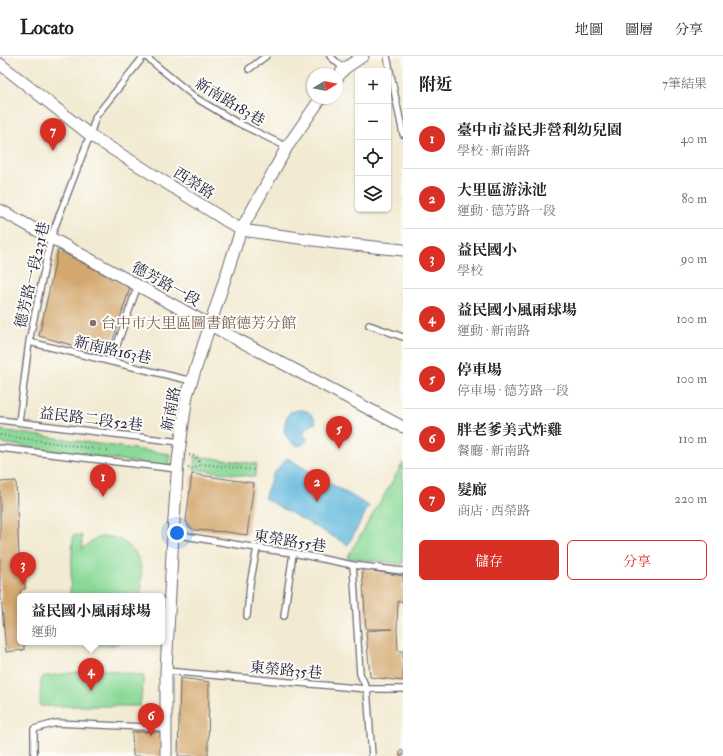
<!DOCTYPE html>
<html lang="zh-TW">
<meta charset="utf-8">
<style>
:root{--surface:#fff;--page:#f6f6f6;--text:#222;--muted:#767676;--line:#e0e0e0;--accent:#d93025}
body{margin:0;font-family:"IM FELL Double Pica","Noto Serif TC",serif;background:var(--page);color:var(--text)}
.controls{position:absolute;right:12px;top:12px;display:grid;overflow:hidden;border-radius:6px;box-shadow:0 1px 3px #0004}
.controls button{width:36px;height:36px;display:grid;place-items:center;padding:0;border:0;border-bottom:1px solid var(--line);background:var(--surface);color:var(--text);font:20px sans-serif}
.compass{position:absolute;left:307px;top:12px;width:36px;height:36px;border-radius:50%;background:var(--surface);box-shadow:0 1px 3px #0004;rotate:80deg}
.you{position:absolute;left:177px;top:477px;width:14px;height:14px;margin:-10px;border:3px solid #fff;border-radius:50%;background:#1a73e8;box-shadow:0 0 0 6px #1a73e833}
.badge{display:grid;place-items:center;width:26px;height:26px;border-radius:50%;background:var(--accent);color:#fff;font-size:13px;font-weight:700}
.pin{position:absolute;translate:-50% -33px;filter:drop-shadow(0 1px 2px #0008)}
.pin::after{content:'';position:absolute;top:21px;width:14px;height:12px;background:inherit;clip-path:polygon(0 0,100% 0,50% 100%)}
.popup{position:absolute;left:17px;top:537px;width:148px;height:52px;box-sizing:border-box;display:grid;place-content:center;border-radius:6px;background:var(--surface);filter:drop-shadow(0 1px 3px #0005);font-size:13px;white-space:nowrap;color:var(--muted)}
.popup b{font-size:15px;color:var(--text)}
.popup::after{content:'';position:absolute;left:50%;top:100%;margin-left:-8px;border:8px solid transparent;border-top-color:var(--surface)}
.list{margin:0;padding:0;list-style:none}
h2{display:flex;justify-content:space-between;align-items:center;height:52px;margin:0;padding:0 16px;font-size:17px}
h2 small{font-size:13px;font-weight:400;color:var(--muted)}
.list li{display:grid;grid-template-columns:26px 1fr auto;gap:12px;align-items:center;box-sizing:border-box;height:60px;padding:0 16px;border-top:1px solid var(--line)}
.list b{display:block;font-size:15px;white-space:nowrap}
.list p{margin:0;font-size:13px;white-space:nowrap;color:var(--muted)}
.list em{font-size:13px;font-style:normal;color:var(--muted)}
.actions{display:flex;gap:8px;padding:12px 16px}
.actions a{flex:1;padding:9px 0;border:1px solid var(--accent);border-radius:6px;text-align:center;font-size:14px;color:var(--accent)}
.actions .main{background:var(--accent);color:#fff}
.icon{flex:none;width:22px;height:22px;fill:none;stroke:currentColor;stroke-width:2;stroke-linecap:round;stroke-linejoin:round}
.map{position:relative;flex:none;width:403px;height:700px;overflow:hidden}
header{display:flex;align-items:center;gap:24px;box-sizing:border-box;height:56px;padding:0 20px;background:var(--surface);border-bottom:1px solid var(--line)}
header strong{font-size:19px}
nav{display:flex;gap:22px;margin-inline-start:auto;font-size:14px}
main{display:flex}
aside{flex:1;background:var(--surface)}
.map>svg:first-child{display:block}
.green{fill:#8ad998;stroke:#567e6a}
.water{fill:#60b8dd;stroke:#416d8c}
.building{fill:#d3a76d}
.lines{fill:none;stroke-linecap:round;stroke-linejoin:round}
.service-casing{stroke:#6b6870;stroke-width:8}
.minor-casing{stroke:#6b6870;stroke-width:13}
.path{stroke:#6b6870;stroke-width:2;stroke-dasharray:1 3;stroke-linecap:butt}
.service{stroke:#fff;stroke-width:5.5}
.minor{stroke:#fff;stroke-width:11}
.education-dot{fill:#8d6e63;stroke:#fdfcf7;stroke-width:1.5}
.labels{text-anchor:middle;stroke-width:4;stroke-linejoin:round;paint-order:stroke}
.street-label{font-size:15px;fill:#22223b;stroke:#fdfcf7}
.education-label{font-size:15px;fill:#785e54;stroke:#fdfcf7;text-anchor:start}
</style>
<header>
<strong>Locato</strong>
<nav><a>地圖</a><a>圖層</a><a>分享</a></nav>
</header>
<main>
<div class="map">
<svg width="403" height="700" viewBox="0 0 403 700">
<rect width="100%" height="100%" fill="#fdfcf7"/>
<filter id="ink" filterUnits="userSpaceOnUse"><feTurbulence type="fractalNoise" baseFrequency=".025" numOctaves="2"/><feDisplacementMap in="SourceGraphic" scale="8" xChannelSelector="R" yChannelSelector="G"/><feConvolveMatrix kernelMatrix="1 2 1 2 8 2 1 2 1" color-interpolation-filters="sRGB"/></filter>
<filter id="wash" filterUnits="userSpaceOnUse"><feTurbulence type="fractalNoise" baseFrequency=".012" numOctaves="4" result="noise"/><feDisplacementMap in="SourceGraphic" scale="16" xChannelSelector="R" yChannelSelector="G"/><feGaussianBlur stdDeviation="0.9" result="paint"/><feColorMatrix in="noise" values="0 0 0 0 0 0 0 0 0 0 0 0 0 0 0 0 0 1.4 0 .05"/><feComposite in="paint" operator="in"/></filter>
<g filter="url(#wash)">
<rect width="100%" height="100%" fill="#f2ead2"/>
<path class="green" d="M0 374 170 398 168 411 0 387Z
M195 400 257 408 255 421 194 413Z
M403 407V508L347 502Z
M73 479 82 480V493C86 490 92 484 97 482 116 475 139 493 141 512 142 521 141 531 141 540H70Z
M87 586H122C110 592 99 590 87 586Z
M99 613 144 620 140 650H40L41 621Z"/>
<path class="water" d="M298 354C308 353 313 358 316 367L305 373 304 380 308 383 304 388 298 390C282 383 281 369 290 356Z
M287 402 369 450 348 489 264 442 273 418Z"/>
<g id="blocks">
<path class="building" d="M58 194 130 232 108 299 39 280Z
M192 418 254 427 247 479 227 476 194 474 188 470 186 465Z
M16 425 19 501H23L25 517V533L21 534 20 540V586H24V594L6 596 0 529V426Z
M362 513 403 520V546L398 545 397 573 398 595H403V625L370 621 366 575 393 573H366Z
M180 622 209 626 208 700H178Z
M132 676H161L162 700H133Z
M400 694 403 695V700H400Z"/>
</g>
</g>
<g filter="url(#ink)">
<use href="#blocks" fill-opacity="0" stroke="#6b6870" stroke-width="1"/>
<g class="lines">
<defs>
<path id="service" d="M145 0 196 42 236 66 287 91
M330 0 344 13
M387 0 403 78
M249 13 266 0
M369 269 403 281
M29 286 192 325
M111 306 138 229
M0 364 180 386
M19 366 29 286 51 181 90 79 96 60 144 0
M0 392 177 413
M173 478 257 492 293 497 353 509 403 515
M353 509 360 618 367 633 372 700
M247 560 250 528 257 492
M284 560 293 497
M166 615 367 633H403
M34 700V673L56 667 166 672"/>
<path id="minor" d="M0 8 90 79 241 174 336 187 403 194
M337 22 344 13 363 0
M0 154 210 269 403 371
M166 700V615L173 478 178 404 187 339 241 174 287 91 321 42"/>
</defs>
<use href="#service" class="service-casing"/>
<use href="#minor" class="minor-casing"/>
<path class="path" d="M0 379 110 395
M189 399 195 400 201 408 256 414
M188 412 194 413 201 408"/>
<use href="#service" class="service"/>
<use href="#minor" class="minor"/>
</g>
</g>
<circle class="education-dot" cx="93" cy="267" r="4"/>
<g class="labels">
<g class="street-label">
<text transform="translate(230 46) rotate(31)" y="5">新南路183巷</text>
<text transform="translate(194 127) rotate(32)" y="5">西榮路</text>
<text transform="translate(32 219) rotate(-77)" y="5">德芳路一段231巷</text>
<text transform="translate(166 228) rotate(29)" y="5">德芳路一段</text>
<text transform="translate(113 294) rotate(13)" y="5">新南路163巷</text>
<text transform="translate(171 353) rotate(-79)" y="5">新南路</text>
<text transform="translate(91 363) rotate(7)" y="5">益民路二段52巷</text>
<text transform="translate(290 485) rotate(9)" y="5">東榮路55巷</text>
<text transform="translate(286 614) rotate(5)" y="5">東榮路35巷</text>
</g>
<g class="education-label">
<text x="101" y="272">台中市大里區圖書館德芳分館</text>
</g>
</g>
</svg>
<div class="controls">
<button>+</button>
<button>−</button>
<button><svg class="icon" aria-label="locate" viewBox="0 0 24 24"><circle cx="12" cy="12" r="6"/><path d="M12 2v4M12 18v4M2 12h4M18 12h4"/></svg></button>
<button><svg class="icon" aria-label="layers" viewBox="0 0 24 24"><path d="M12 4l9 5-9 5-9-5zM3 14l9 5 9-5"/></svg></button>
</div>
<svg class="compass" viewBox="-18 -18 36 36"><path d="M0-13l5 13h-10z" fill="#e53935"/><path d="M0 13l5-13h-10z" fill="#767676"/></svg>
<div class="you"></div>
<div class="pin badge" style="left:103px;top:441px">1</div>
<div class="pin badge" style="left:317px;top:446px">2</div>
<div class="pin badge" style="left:23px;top:529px">3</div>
<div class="pin badge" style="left:91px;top:635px">4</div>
<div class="popup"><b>益民國小風雨球場</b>運動</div>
<div class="pin badge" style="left:339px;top:393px">5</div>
<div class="pin badge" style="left:151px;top:680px">6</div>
<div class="pin badge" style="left:53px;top:95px">7</div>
</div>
<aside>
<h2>附近<small>7筆結果</small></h2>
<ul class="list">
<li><span class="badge">1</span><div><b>臺中市益民非營利幼兒園</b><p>學校 · 新南路</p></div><em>40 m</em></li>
<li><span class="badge">2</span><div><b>大里區游泳池</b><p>運動 · 德芳路一段</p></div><em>80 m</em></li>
<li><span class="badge">3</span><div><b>益民國小</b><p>學校</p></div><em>90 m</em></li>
<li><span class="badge">4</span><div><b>益民國小風雨球場</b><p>運動 · 新南路</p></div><em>100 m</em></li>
<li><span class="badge">5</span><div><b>停車場</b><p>停車場 · 德芳路一段</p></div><em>100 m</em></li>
<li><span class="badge">6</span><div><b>胖老爹美式炸雞</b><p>餐廳 · 新南路</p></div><em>110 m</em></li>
<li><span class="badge">7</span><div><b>髮廊</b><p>商店 · 西榮路</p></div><em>220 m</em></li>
</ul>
<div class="actions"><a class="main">儲存</a><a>分享</a></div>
</aside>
</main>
